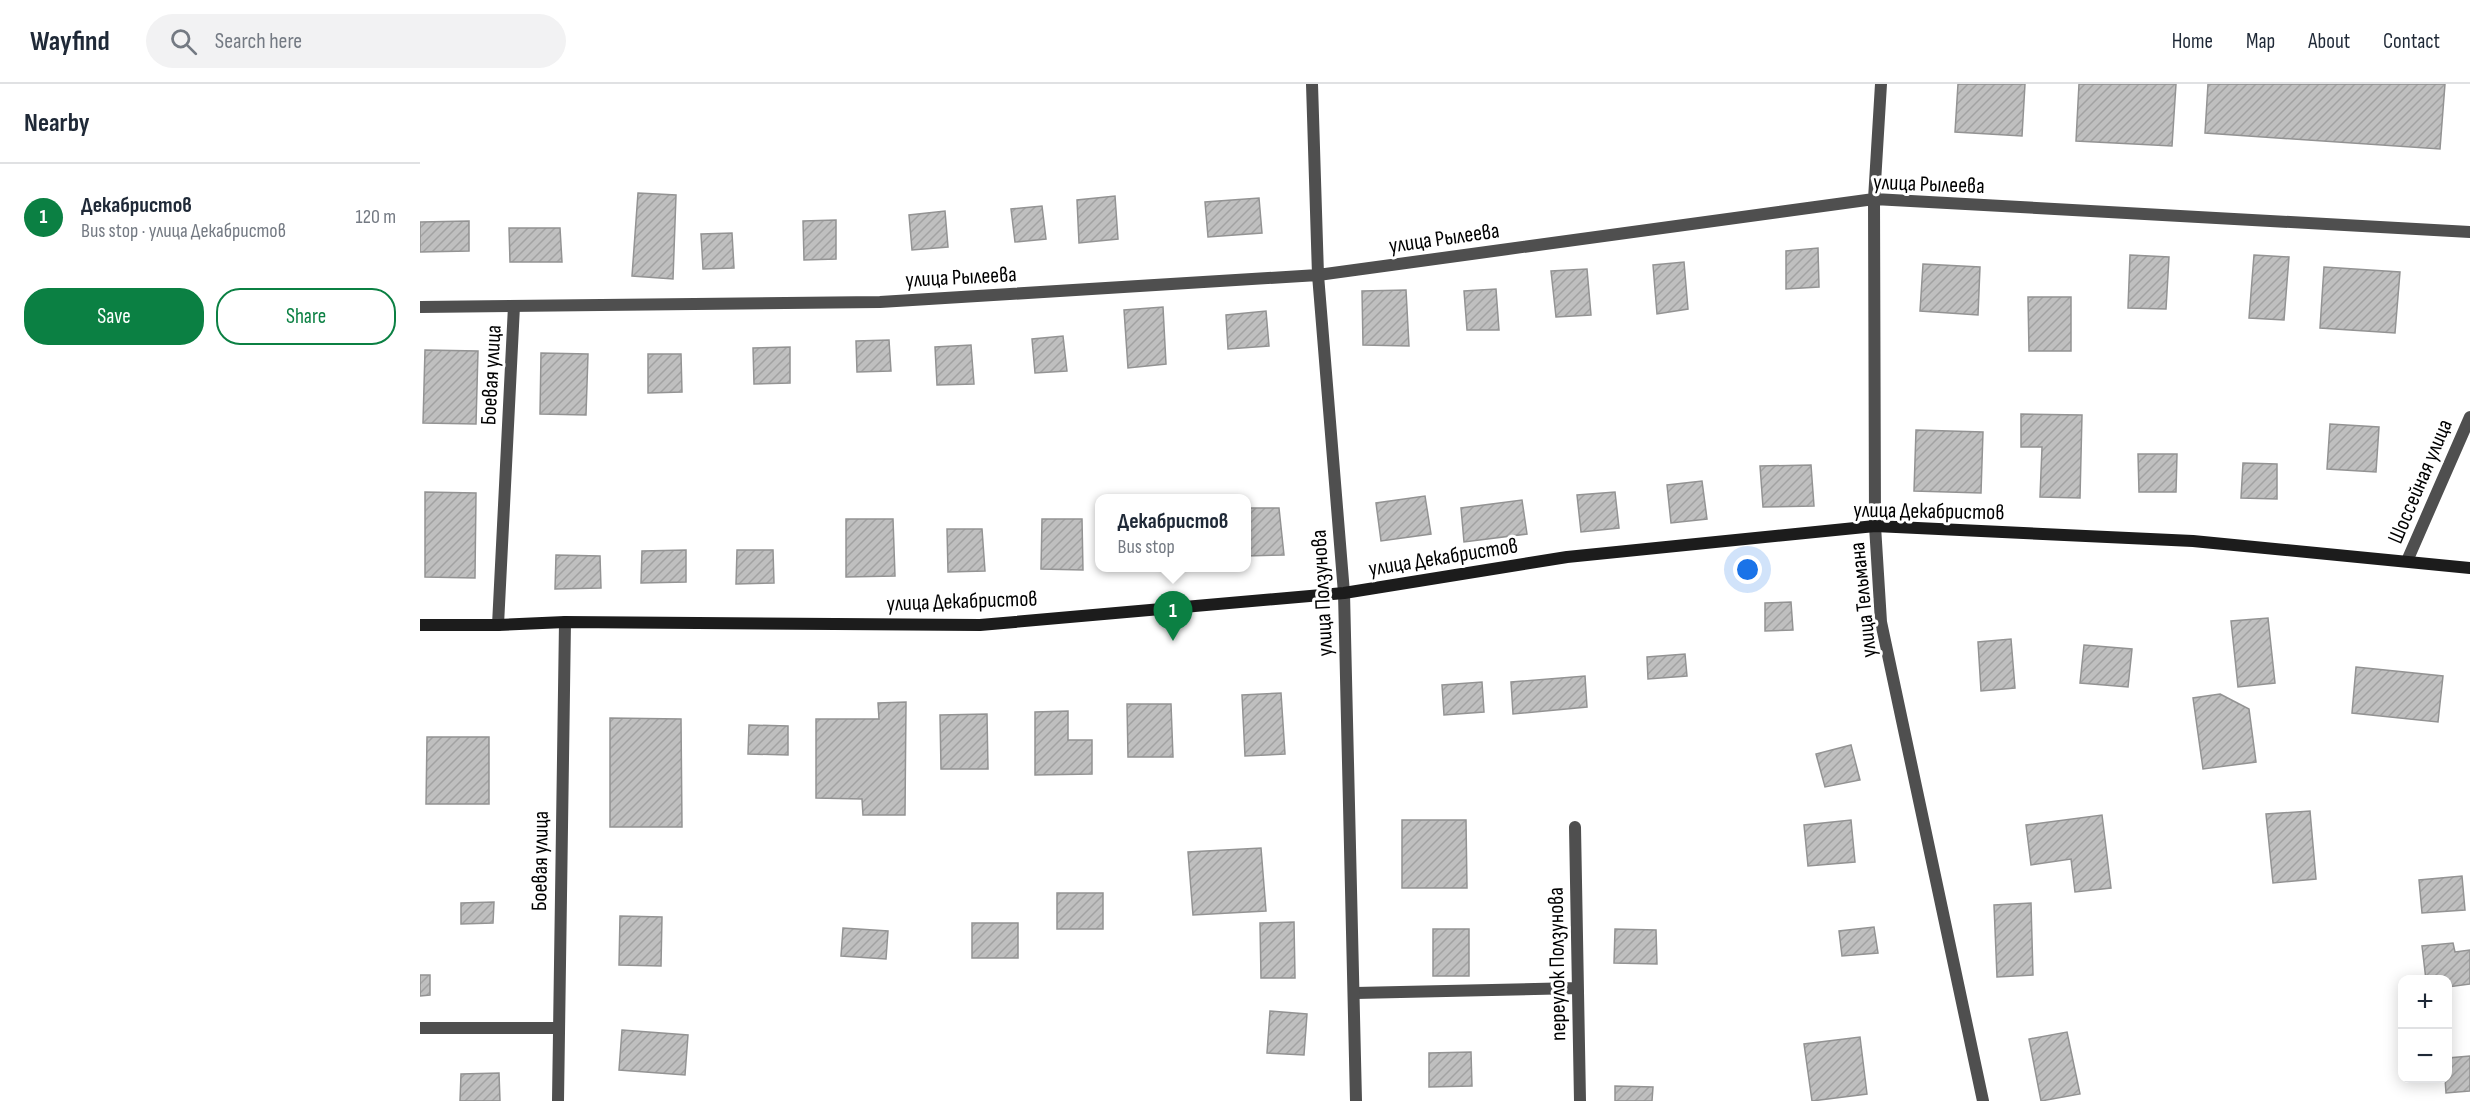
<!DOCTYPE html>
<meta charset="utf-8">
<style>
:root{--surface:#fff;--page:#f2f2f3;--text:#1f2937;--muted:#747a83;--line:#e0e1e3;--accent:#0b8043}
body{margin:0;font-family:"Sofia Sans Condensed",sans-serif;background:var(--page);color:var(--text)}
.controls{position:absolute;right:18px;bottom:18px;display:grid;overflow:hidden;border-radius:12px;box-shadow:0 3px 15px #0003}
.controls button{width:54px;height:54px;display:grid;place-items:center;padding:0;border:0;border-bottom:2px solid var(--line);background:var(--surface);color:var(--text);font:30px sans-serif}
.you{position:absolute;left:1328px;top:486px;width:21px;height:21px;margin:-15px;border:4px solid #fff;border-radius:50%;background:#1a73e8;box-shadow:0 0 0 9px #1a73e833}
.badge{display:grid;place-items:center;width:39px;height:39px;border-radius:50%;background:var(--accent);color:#fff;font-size:20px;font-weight:700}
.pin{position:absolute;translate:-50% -50px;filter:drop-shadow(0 2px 3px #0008)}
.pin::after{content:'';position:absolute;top:32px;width:21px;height:18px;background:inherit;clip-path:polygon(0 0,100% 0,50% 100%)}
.popup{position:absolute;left:675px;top:410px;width:156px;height:78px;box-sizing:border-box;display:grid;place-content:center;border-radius:12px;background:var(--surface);filter:drop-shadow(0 2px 4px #0005);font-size:20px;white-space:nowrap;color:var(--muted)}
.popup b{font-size:22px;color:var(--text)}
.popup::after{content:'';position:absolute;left:50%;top:100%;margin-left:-12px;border:12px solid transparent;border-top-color:var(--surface)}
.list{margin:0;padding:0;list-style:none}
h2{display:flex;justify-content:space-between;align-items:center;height:78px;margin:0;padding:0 24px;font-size:26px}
h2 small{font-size:20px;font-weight:400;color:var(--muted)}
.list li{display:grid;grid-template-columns:39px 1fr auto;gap:18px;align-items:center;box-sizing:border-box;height:108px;padding:0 24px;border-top:2px solid var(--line)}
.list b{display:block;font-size:22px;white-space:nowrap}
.list p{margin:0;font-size:20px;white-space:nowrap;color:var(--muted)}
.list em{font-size:20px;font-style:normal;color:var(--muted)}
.actions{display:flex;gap:12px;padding:18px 24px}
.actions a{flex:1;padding:14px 0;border:2px solid var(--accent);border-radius:24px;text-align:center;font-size:21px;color:var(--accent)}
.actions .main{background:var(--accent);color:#fff}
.icon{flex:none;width:33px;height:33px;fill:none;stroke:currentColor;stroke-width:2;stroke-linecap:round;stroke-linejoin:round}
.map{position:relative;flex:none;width:2050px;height:1017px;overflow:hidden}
header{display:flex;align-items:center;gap:36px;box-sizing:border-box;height:84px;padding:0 30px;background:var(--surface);border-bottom:2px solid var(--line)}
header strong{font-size:28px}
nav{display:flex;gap:33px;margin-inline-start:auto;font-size:21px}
.search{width:420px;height:54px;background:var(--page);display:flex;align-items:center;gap:15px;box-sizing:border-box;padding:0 21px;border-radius:33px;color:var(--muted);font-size:22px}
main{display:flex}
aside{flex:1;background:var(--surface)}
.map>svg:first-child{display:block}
.building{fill:url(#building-hatch);stroke:#939393;stroke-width:1.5}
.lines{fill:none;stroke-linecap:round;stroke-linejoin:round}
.lane{stroke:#4f4f4f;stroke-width:12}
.street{stroke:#4f4f4f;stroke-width:12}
.secondary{stroke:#1c1c1c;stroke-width:12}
.labels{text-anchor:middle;stroke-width:6;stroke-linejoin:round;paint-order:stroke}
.street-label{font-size:22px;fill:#000;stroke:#fff}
</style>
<header>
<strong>Wayfind</strong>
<div class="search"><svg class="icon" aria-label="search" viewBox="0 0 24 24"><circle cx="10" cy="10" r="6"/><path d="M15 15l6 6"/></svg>Search here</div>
<nav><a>Home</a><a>Map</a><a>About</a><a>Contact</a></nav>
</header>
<main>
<aside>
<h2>Nearby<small></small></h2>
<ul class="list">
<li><span class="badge">1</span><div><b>Декабристов</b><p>Bus stop · улица Декабристов</p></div><em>120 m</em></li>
</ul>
<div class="actions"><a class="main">Save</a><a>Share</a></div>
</aside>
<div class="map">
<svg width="2050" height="1017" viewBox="0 0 2050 1017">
<defs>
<pattern id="building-hatch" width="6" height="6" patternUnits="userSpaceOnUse" patternTransform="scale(1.5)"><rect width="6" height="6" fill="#bfbfbf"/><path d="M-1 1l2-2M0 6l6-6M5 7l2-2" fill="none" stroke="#a2a2a2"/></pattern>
</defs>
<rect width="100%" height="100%" fill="#fff"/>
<path class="building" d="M1538 0H1605L1602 52 1535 48Z
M1659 0H1756L1752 62 1656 57Z
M1788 0H2025L2020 65 1785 49Z
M218 109 256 111 253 195 212 192Z
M695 112 698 155 659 159 657 116Z
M839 114 842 149 788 153 785 118Z
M622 122 626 155 595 158 591 125Z
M525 127 528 163 492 166 489 131Z
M416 136V175L384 176 383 137Z
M49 137V167L0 168V138Z
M89 144H140L142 178H90Z
M312 149 314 184 283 185 281 150Z
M1398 164 1399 203 1366 205V167Z
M1710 171 1749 173 1746 225 1708 224Z
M1834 171 1869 173 1864 236 1829 234Z
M1264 178 1268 225 1237 230 1233 181Z
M1503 180 1560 183 1558 231 1500 227Z
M1904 183 1980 188 1975 249 1900 244Z
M1167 185 1171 231 1136 233 1131 187Z
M1076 205 1079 246H1047L1044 207Z
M986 206 989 262 943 261 942 207Z
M1608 213H1651V267H1609Z
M743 223 746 280 708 284 704 226Z
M846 227 849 262 808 265 806 231Z
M643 252 647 287 615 289 612 255Z
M469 256 471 287 437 288 436 257Z
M551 261 554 300 517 301 515 263Z
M370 263V299L334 300 333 264Z
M5 266 58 267 56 340 3 339Z
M121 269 168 270 166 331 120 330Z
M228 270H261L262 308 228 309Z
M1601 330 1662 331 1660 414 1620 413 1622 363H1601Z
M1910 340 1959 343 1956 388 1907 385Z
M1496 346 1563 348 1561 409 1494 407Z
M1718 370H1757L1756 408H1719Z
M1823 379 1857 380V415L1821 414Z
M1391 381 1394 422 1343 423 1340 382Z
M1282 397 1287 435 1251 439 1247 401Z
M5 408 56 409 55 494 5 493Z
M1195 408 1199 444 1161 448 1157 411Z
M1005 412 1011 450 961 457 956 419Z
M1102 416 1107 450 1044 458 1041 424Z
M826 424H859L864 471 826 472Z
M426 435H473L475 492 426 493Z
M622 435H662L663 486 621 485Z
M527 445H562L565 487 528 488Z
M266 466V498L221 499 222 467Z
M317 466H353L354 499 316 500Z
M136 471 180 472 181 504 135 505Z
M1371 518 1373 546 1345 547V519Z
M1848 534 1855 599 1818 603 1811 537Z
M1591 555 1595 604 1561 607 1558 558Z
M1664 561 1712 565 1708 603 1660 599Z
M1265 570 1267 592 1228 595 1227 573Z
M1936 583 2023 592 2018 638 1932 629Z
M1165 592 1167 623 1093 630 1091 598Z
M1062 598 1064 628 1024 631 1022 601Z
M861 609 865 670 825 672 822 611Z
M1800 610 1829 625 1836 678 1783 685 1773 614Z
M486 618 485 731H443L442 715 396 714V635H459L458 619Z
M707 620H751L753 673H708Z
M648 627V656H672V690L615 691V628Z
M567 630 568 685H521L520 631Z
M190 634 261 635 262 743H190Z
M329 641 368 642V671L328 670Z
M7 653H69V720H6Z
M1431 661 1440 696 1405 703 1396 670Z
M1890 727 1896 795 1853 799 1846 730Z
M1682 731 1691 804 1655 808 1651 775 1611 781 1606 741Z
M982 736H1046L1047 804H982Z
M1431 736 1435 778 1388 782 1384 741Z
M841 764 846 827 773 831 768 768Z
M2042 792 2045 826 2002 829 1999 796Z
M637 809H683V845H637Z
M74 818 73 839 41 840V819Z
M1611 819 1613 891 1577 893 1574 821Z
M200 832 242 833 241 882 199 881Z
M874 838 875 894H841L840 839Z
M552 839H598V874H552Z
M1454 843 1458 869 1422 872 1419 847Z
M423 844 468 847 466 875 421 872Z
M1013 845H1049V892H1013Z
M1195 845 1236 846 1237 880 1194 879Z
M2033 859 2035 868 2050 866V900L2028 903V896H2006L2002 862Z
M0 891H10V911L0 912Z
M850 927 887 930 884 971 847 969Z
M202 946 268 951 265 991 199 986Z
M1647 948 1660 1010 1621 1017 1609 955Z
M1440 953 1447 1010 1392 1017 1384 960Z
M1051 968 1052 1002 1009 1003V969Z
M2050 972V1007L2026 1009 2025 994H2028V974Z
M79 989 80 1017H40L41 990Z
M1195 1002 1233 1003 1232 1017H1195Z"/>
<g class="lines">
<path class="lane" d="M1987 477 2050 333
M78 541 94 222
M1155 743 1160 1017
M935 909 1157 904"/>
<path class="street" d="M892 0 898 191 924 509 936 1017
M1461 0 1454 115 1455 442 1461 538 1563 1017
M0 223 460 218 898 191 1454 115 2050 148
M0 944H137
M138 1017 145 538"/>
<path class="secondary" d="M0 541H78L145 538 560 541 924 509 1147 473 1455 442 1773 457 2050 484"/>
</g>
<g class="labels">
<g class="street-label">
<text transform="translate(1509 99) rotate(2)" y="8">улица Рылеева</text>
<text transform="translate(1024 153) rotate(-8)" y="8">улица Рылеева</text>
<text transform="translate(541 192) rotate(-3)" y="8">улица Рылеева</text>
<text transform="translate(70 291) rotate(-87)" y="8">Боевая улица</text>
<text transform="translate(1999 397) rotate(-67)" y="8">Шоссейная улица</text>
<text transform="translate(1509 426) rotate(1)" y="8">улица Декабристов</text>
<text transform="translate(1023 472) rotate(-9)" y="8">улица Декабристов</text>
<text transform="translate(901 509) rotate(-93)" y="8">улица Ползунова</text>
<text transform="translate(542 516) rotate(-2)" y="8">улица Декабристов</text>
<text transform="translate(1442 516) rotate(-96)" y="8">улица Тельмана</text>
<text transform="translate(119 777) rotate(-89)" y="8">Боевая улица</text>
<text transform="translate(1136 880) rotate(-91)" y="8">переулок Ползунова</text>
</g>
</g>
</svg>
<div class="controls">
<button>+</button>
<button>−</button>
</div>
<div class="you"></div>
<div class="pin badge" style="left:753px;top:557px">1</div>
<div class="popup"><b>Декабристов</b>Bus stop</div>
</div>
</main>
